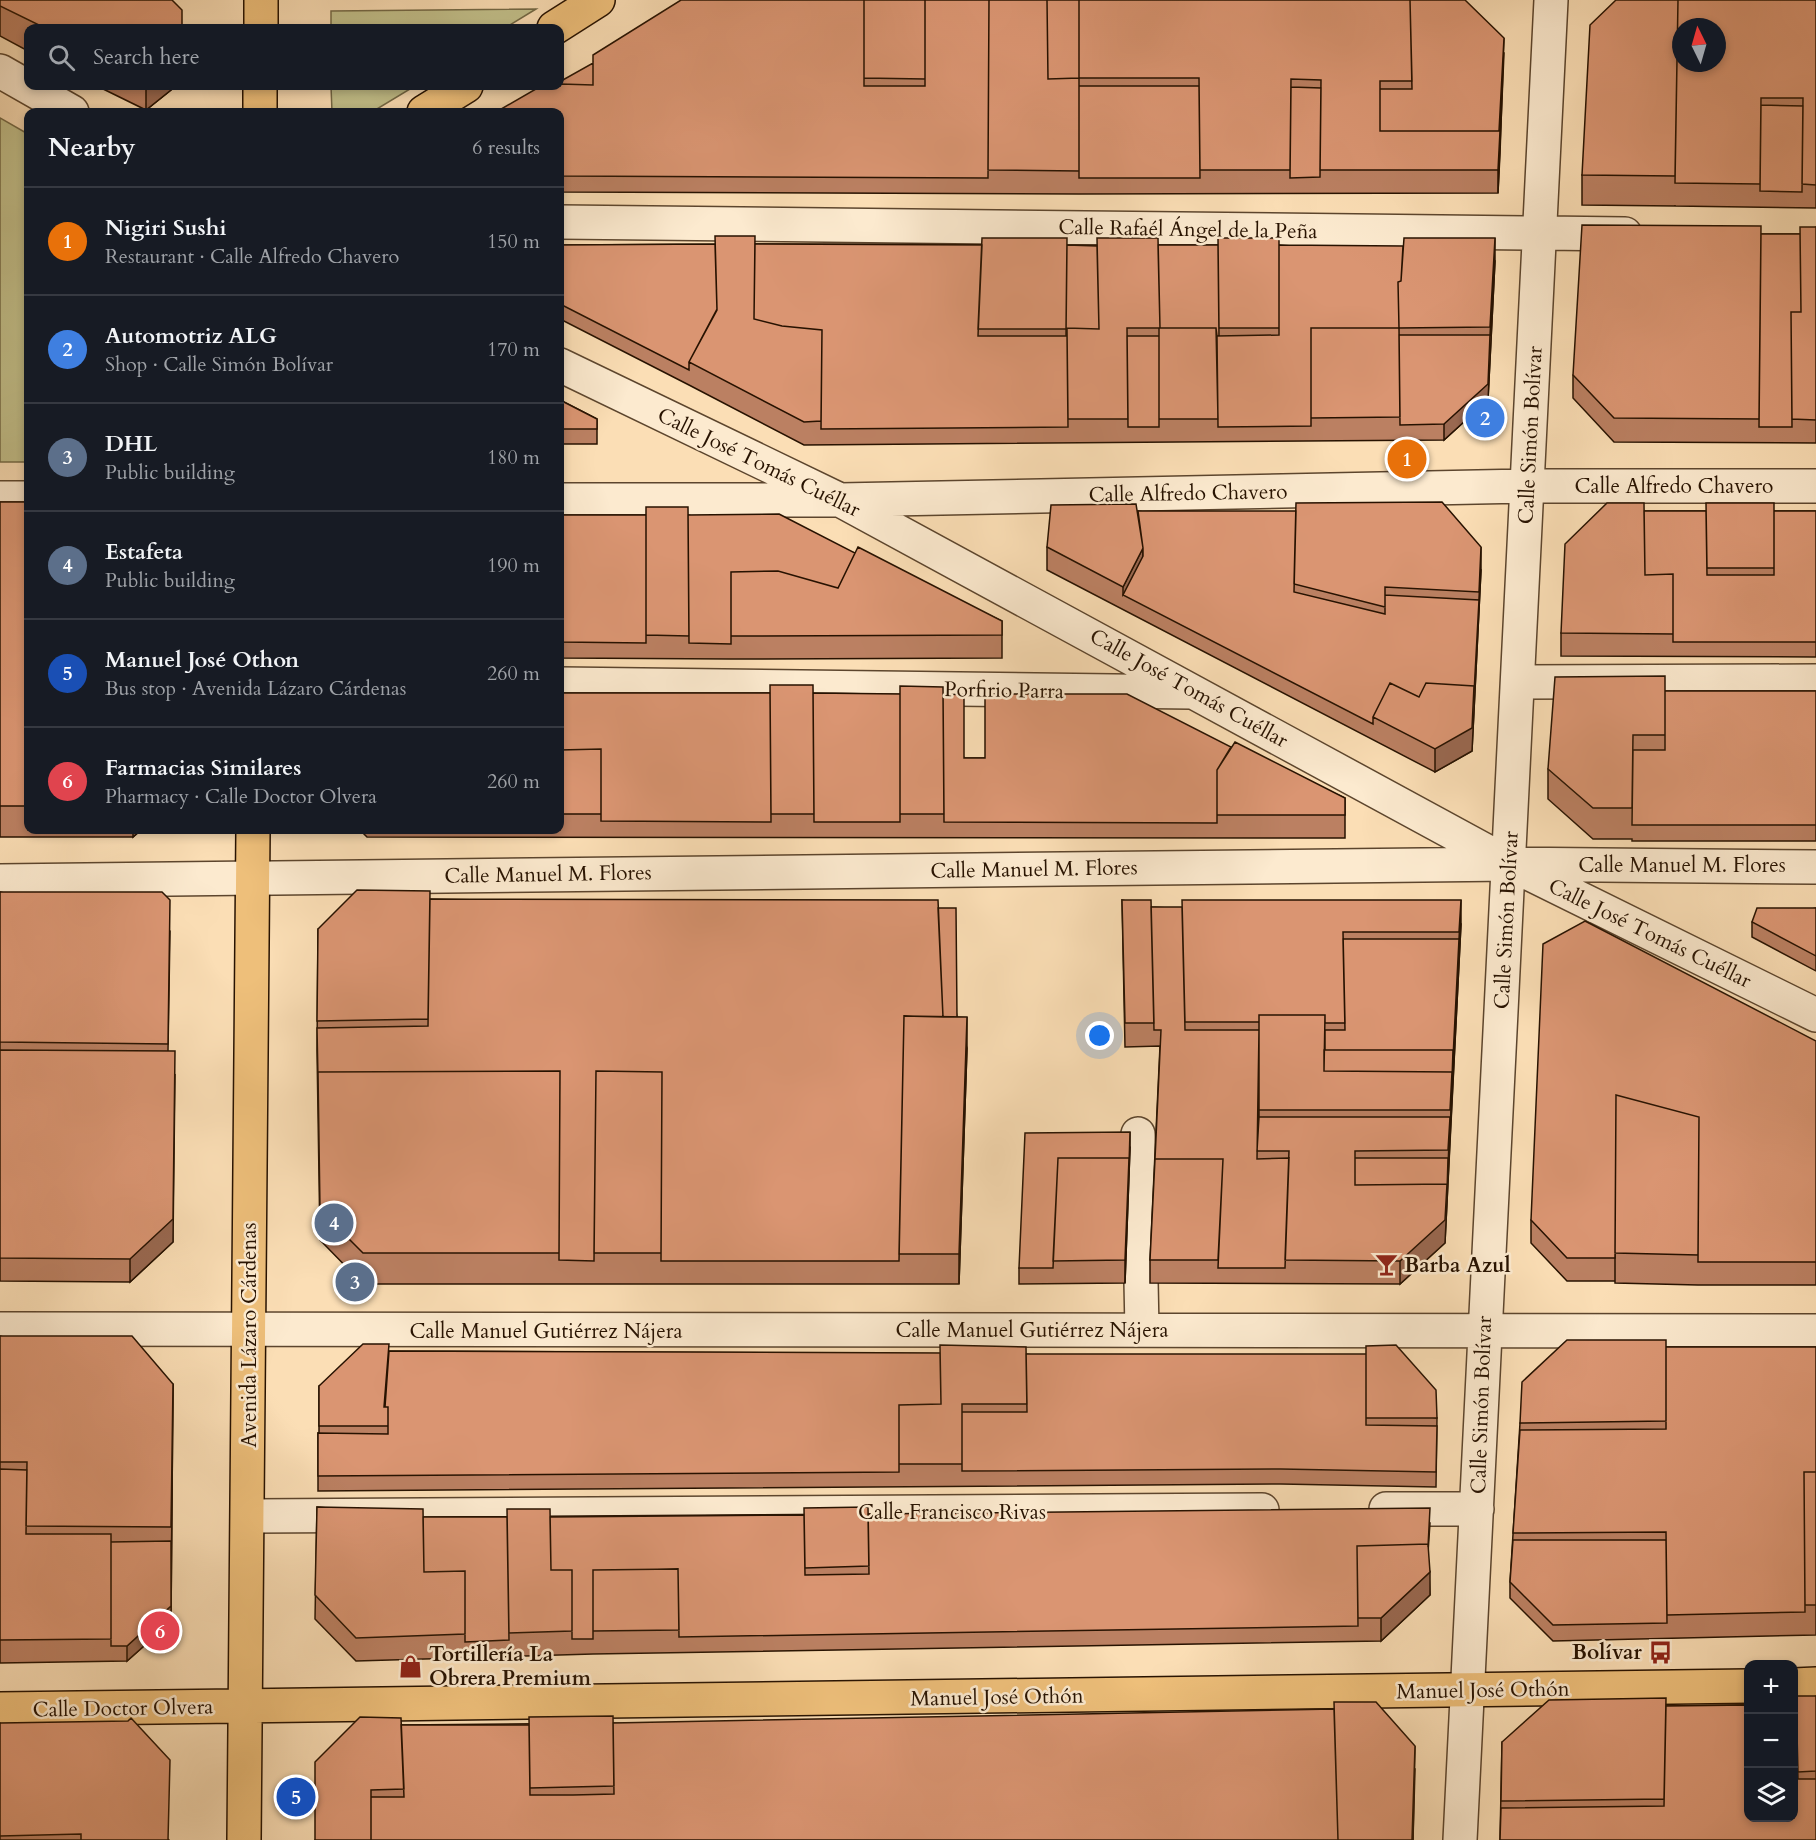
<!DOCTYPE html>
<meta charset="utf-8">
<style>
:root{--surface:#171b24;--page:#242831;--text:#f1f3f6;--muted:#9ea1a6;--line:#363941;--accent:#c59692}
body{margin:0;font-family:Cardo,serif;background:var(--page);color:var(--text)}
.controls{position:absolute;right:18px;bottom:18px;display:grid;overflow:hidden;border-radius:12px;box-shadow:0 3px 9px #0003}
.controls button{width:54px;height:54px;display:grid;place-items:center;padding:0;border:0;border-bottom:2px solid var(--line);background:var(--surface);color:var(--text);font:30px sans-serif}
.compass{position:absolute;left:1672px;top:18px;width:54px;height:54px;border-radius:50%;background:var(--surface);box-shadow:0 3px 9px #0003;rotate:355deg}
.you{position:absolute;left:1100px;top:1036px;width:21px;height:21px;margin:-15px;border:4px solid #fff;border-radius:50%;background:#1a73e8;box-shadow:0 0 0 9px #1a73e833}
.badge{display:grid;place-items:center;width:39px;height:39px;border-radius:50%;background:var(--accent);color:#fff;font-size:20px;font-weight:700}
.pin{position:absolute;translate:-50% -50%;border:3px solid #fff;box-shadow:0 2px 6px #0006}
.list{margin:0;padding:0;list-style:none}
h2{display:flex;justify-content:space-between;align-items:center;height:78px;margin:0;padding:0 24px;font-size:26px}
h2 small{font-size:20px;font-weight:400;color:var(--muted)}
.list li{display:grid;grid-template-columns:39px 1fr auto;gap:18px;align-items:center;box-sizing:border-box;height:108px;padding:0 24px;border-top:2px solid var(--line)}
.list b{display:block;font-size:22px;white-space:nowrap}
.list p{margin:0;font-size:20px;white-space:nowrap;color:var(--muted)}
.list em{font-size:20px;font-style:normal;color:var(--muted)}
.icon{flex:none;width:33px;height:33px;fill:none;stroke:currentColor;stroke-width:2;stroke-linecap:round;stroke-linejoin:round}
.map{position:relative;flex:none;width:1816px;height:1840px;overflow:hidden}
.search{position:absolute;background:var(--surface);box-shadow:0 3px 9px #0003;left:24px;top:24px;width:540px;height:66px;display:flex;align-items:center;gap:15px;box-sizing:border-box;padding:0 21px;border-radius:12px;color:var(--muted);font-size:22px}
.panel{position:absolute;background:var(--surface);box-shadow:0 3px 9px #0003;left:24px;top:108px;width:540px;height:726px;border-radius:12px}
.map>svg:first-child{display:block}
.green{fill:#c2c08b;stroke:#746946;stroke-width:1.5}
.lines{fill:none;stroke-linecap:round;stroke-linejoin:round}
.minor-casing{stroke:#5c452d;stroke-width:36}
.major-casing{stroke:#271200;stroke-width:36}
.minor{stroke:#fceacf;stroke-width:33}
.major{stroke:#eebf7a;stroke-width:33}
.wall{fill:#bb8062;stroke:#271200;stroke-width:1.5;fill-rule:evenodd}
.shaded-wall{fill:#996850;stroke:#271200;stroke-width:1.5}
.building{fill:#da9572;stroke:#271200;stroke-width:1.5;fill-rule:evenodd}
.labels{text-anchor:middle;stroke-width:5;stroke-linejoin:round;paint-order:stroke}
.street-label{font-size:21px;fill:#271200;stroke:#fceacf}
.poi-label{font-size:21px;font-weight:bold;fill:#271200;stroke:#fceacf;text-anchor:start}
</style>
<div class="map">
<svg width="1816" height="1840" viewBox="0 0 1816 1840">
<rect width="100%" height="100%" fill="#fbdeb5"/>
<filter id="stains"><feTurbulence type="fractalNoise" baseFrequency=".00333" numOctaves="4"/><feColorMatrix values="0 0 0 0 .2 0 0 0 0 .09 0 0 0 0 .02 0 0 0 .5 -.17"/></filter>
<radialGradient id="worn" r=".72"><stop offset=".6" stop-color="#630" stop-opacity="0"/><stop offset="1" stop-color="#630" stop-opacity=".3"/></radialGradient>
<path class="green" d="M536 9 505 28H331V11Z
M331 86H415L372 112H332Z
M0 118 28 134V462H0Z"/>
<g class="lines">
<defs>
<path id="minor" d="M0 71 72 112
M560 222 1625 234
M560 365 840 500 1510 864 1816 1015
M0 498H28
M560 500H840L1528 486H1816
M1518 682 1816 681
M560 684 1191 692
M0 881 1510 864 1816 867
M1138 1134 1142 1330
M0 1329 1816 1331
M1386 1509H1477
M248 1516 1262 1510
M1460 1840 1551 0"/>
<path id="major" d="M261 28V0
M554 28 598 0
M260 112V86
M424 112 466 86
M1794 1685 1816 1684
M0 1709 1748 1686
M244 1840 253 830"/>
</defs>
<use href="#minor" class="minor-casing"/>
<use href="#major" class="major-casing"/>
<use href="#minor" class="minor"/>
<use href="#major" class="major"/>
</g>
<path class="wall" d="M0 0 182 28H28V51L0 36Z
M1816 0V208L1675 206V205V206L1582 205V175Z
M1504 53 1498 193 1079 194 560 192V112L541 86Z
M97 86H176L146 110Z
M1816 227V443L1614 442 1573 398V375L1761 234H1800Z
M755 244 1067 245H1279L1495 261 1488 400 1444 440 804 445 689 385 560 319V245Z
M560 400 597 419V444H560Z
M0 502H28V830H141L133 837H0Z
M560 507 562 515H688L855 553 1002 621V658L731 659 560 658Z
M1138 511 1481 570 1472 751 1435 772 1047 570V547Z
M1644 511H1816V657L1561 656V633Z
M1665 691H1816V841H1632V839H1593L1548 799V769Z
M560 693H813L943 695 964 758H985L1231 747 1345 798V838L367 837 360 830H560Z
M0 892 170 931 168 1051 173 1242 130 1282 0 1281Z
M430 899 938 908 957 1017 967 1048 959 1284H363L320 1240 317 1051 318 929Z
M1122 900 1151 907 1461 924 1445 1243 1400 1284 1150 1283V1260L1160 1046 1125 1047ZM1259 1068V1117L1258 1136Z
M1816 908V971L1752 937V922Z
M1816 1041V1285H1698L1615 1283V1254V1281H1567L1531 1243V1220Z
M1130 1148 1125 1283 1019 1284V1268Z
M0 1336 173 1384 171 1622 127 1661 0 1663Z
M1666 1347H1816V1635L1553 1641 1510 1598V1582L1520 1423Z
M389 1351 1026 1354 1437 1418 1436 1487 1281 1484 318 1491V1433H319V1386Z
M317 1507 423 1517 868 1514 1430 1523 1428 1553 1430 1595 1381 1641 593 1654 356 1661 315 1619Z
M1816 1696V1840H1500L1502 1742 1666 1706 1796 1704Z
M0 1723 169 1840H0Z
M613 1723 1415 1769 1413 1840H315L401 1725Z"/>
<path class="shaded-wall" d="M1504 38 1500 154 1498 193V170Z
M146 86H176L146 110Z
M1495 238V261L1488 400 1444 440V424L1490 335Z
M1481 547V570L1472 751 1435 772V749L1479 600Z
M1143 548V571L1123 595V587Z
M133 830H141L133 837Z
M1461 900V924L1450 1140 1452 1072 1453 1058Z
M967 1017V1048L959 1284V1254Z
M175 1074 173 1242 130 1282V1259Z
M1450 1117V1140L1445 1243 1400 1284V1261L1447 1192Z
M1130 1132V1148L1125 1283V1260Z
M173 1384 171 1622 127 1661V1646L171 1606Z
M1430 1572V1595L1381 1641V1618Z
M1415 1746 1413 1840H1412Z"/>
<path class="building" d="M0 0H172L182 10V28H45L0 6Z
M681 0H864V86H925V0H989L988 178 560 176V112H496L541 86H560V84L593 85V55Z
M864 0H925V79L864 78Z
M989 0H1047L1048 79 1079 78V171L988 170Z
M1047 0H1079V78L1048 79Z
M1079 0H1410L1412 81H1380V131H1500L1498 170H1320L1321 80 1291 79 1290 170H1200L1199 78H1079Z
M1410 0H1465L1504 38 1499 131H1380V89H1412Z
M1616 0H1678L1675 176 1582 175 1590 25Z
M1678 0H1816V185L1802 184 1803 98H1761L1760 184 1675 183ZM1681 27H1717V63H1681Z
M593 63V85L561 84V81Z
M1079 86H1199L1200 178H1079Z
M1291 87 1321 88 1320 177 1290 178Z
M1761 105 1803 106 1802 192 1760 191Z
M1582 225 1761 226 1759 419 1614 418 1573 375Z
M1800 227H1816V420L1792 419 1791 312H1801Z
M1761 234H1800L1801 312H1791L1792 427H1759Z
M715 236H755L754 319 782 326 822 330 821 421 804 422 689 362 717 309Z
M982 238H1067L1066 329H978Z
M1097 238H1158L1160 328H1216L1218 419H1159V328H1127L1128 419H1068L1067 328 1099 329Z
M1218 238H1279V328H1219Z
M1404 238H1495L1490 327 1399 328 1400 417 1311 418V328H1399L1398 282 1401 281Z
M715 244 717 310 689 362V370L560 304V245Z
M755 244 982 245 978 336H1067L1068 427 821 429 822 330 782 326 754 319Z
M1067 245 1097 246 1099 329 1067 328V336H1066Z
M1158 245H1218L1219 336H1217L1216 328H1160Z
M1279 245 1403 246 1401 281 1398 282 1399 328H1311V426L1218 427 1217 336 1279 335Z
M1399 335H1490L1488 384 1444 424 1400 425Z
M1127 336H1159V427H1128Z
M560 400 597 419V429H560Z
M0 502H28V806H0Z
M1442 502 1481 547 1479 592 1385 587V607L1294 584 1296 503Z
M1607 503H1644L1645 575 1673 574V634L1561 633 1565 544Z
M1706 503H1774V568H1707Z
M1136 504 1143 548 1123 587 1047 547 1051 505Z
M560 507H562L560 635Z
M646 507H688L689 636 646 635Z
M1138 511H1296L1294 592 1385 614V595L1479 600 1474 693V686L1426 683 1419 697 1390 683 1373 717V724L1123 595 1143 556V548Z
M1644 511H1706L1707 575H1774V511H1816V642H1673V574L1645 575Z
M779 514 855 553 838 588 778 571 731 572V644L689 643 688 515Z
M562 515H646V643L560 642Z
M858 547 1002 621V635L731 636V572L778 571 838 588Z
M1665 676V735H1633L1632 808H1593L1548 769 1555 677Z
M1390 683 1419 697 1426 683 1474 686 1472 728 1435 749 1373 717Z
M770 685H813L814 814H771Z
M900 686 943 687 944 814H900Z
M1665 691H1816V825H1632L1633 750H1665Z
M560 693H770L771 822 601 821V749L560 750Z
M813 693 900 694V822H814Z
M964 694V758H985V694H1127L1231 747 1217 770V823L944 822 943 695Z
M1235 742 1345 798V815H1217V770Z
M601 749V814H560V750Z
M357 890 430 891 428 1019 317 1021 318 929Z
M0 892H162L170 900 168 1044 0 1042Z
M430 899 938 900 943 1017 904 1016 899 1261H661L662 1072 596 1071 594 1261 559 1260 560 1071 318 1072V1079L317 1028 428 1026Z
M1122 900H1151L1154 1023H1125Z
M1182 900H1461L1459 932H1343L1345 1023H1325V1015H1259V1022H1185Z
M1151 907H1182L1185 1030H1259L1257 1159 1289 1158 1285 1268H1218L1223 1159H1155L1161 1030H1154Z
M938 908H956L957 1017H943Z
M1757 908H1816V956L1752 922Z
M1585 921 1816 1041V1262H1698L1699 1117 1616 1095 1615 1258H1567L1531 1220 1543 944Z
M1343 939H1459L1453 1058V1050H1325V1030H1345Z
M1259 1015H1325L1324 1071 1452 1072 1450 1110H1259Z
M904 1016 967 1017 959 1254H899Z
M0 1050 175 1051 173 1219 130 1259 0 1258Z
M1324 1050H1453L1452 1079V1072L1324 1071Z
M560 1071 559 1253H363L320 1210 318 1072Z
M596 1071 662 1072 661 1253H594Z
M1616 1095 1699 1117 1698 1255 1615 1253Z
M1259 1117H1450L1448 1150 1355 1151V1185L1447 1184 1445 1220 1400 1261 1285 1260 1289 1151H1257Z
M1130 1132 1129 1165V1158H1058L1053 1268H1019L1025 1133Z
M1058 1158H1129L1125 1260 1053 1261Z
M1355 1158H1448L1447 1192V1184L1355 1185Z
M1155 1159H1223L1218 1260H1150Z
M0 1336H132L173 1384 171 1527 26 1526 27 1462H0Z
M1567 1340H1666V1421L1520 1423 1522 1382Z
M363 1344H389L384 1407H388V1426H319V1386Z
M940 1345 1026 1347 1027 1404H962V1464H899V1405L941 1404Z
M1396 1345 1436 1390 1437 1418H1366V1346Z
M1666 1347H1816V1472H1804L1805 1612 1667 1615 1666 1532 1513 1533 1520 1430 1666 1429Z
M389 1351 940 1353 941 1404 899 1405V1472L318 1476V1433L388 1434V1407H385Z
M1026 1354H1366V1425L1437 1426 1436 1472 1281 1469 962 1471V1412H1027Z
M0 1469 27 1470 26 1534H111V1639L0 1640Z
M1804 1472H1816V1605H1805Z
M317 1507 423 1509 424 1572 465 1571V1634L356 1638 315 1595Z
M868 1507 869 1566 805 1568 804 1508Z
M1430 1508 1428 1547V1544L1357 1546 1358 1626 679 1637 678 1569 593 1570V1639H572V1570H551L550 1517 804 1515 805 1575 869 1574 868 1514Z
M507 1509H550L551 1570H572V1631L509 1633Z
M423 1517H507L509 1640 465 1642V1571L424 1572Z
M1513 1540H1666L1667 1623 1553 1625 1510 1582Z
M171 1541V1606L127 1646H111V1542Z
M1428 1544 1430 1572 1381 1618H1358L1357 1546Z
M678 1569 679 1630 593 1631V1570Z
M1796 1696H1816V1771L1798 1772Z
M1666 1698 1664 1799 1501 1801 1502 1742 1549 1700Z
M1334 1702H1376L1415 1746 1412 1840H1338Z
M1794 1704H1796L1798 1779H1816V1840H1500L1501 1808 1664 1806 1666 1706 1749 1705V1818H1794Z
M1334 1709 1338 1840H371V1797H404L401 1725H529L530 1795H573L614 1794 613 1723Z
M613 1716 614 1786 530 1788 529 1717Z
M360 1717 401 1718 404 1789 371 1790V1840H315V1762Z
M131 1718 170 1760 168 1840H81V1834L0 1836V1723L128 1721Z"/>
<defs>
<symbol id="bar-bare" viewBox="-9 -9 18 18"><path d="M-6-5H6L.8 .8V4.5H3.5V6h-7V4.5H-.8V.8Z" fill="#8f2418" stroke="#fceacf" stroke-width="2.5" paint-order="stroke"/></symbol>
<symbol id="bus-bare" viewBox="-9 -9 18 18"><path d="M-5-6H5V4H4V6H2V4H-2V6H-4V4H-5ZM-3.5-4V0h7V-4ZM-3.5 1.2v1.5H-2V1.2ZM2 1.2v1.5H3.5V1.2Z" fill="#8f2418" stroke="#fceacf" stroke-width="2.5" paint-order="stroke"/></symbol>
<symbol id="shop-bare" viewBox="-9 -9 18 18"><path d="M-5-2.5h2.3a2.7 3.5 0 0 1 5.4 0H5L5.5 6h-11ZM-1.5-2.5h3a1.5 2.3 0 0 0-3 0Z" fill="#8f2418" stroke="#fceacf" stroke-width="2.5" paint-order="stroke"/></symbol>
</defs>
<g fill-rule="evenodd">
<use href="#bar-bare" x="1370" y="1248" width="33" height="33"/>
<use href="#bus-bare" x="1644" y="1636" width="33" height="33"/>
<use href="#shop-bare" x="394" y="1650" width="33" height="33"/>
</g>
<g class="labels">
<g class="street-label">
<text transform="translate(1188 229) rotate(1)" y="7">Calle Rafaél Ángel de la Peña</text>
<text transform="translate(1530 435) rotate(-87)" y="7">Calle Simón Bolívar</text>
<text transform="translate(759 462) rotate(26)" y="7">Calle José Tomás Cuéllar</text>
<text x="1674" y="493">Calle Alfredo Chavero</text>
<text transform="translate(1188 493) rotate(-1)" y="7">Calle Alfredo Chavero</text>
<text transform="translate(1189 688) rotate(29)" y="7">Calle José Tomás Cuéllar</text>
<text transform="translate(1004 690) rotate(1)" y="7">Porfirio Parra</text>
<text x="1682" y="872">Calle Manuel M. Flores</text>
<text transform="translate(1034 869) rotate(-1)" y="7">Calle Manuel M. Flores</text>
<text transform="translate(548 874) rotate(-1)" y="7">Calle Manuel M. Flores</text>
<text transform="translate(1506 920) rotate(-87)" y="7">Calle Simón Bolívar</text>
<text transform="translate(1650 933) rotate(26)" y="7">Calle José Tomás Cuéllar</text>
<text x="1032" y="1337">Calle Manuel Gutiérrez Nájera</text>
<text x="546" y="1338">Calle Manuel Gutiérrez Nájera</text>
<text transform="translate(249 1335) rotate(-90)" y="7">Avenida Lázaro Cárdenas</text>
<text transform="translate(1481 1405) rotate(-88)" y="7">Calle Simón Bolívar</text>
<text x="952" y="1519">Calle Francisco Rivas</text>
<text transform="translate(1483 1690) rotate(-1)" y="7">Manuel José Othón</text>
<text transform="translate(997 1697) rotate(-1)" y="7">Manuel José Othón</text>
<text transform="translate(123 1708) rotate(-1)" y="7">Calle Doctor Olvera</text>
</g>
<g class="poi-label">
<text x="1404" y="1272">Barba Azul</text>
<text x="1642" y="1659" text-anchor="end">Bolívar</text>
<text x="429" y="1661">Tortillería La<tspan x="429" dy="24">Obrera Premium</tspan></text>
</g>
</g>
<rect width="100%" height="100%" filter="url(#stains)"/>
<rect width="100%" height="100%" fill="url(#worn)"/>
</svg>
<div class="controls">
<button>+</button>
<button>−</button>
<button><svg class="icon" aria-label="layers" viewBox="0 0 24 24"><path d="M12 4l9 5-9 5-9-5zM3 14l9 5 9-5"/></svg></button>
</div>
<svg class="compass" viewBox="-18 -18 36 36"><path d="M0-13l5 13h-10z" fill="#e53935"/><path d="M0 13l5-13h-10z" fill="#9ea1a6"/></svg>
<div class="you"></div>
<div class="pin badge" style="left:1407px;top:459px;background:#e8710a">1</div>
<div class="pin badge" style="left:1485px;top:418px;background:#3f7fe0">2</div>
<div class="pin badge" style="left:355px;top:1282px;background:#5c6f8a">3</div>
<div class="pin badge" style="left:334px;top:1223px;background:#5c6f8a">4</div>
<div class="pin badge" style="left:296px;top:1797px;background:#1a4fb4">5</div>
<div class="pin badge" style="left:160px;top:1631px;background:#e0444e">6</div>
<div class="search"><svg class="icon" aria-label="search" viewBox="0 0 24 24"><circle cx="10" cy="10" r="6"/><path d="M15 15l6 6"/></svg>Search here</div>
<section class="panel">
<h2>Nearby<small>6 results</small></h2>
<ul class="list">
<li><span class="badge" style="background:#e8710a">1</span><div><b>Nigiri Sushi</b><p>Restaurant · Calle Alfredo Chavero</p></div><em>150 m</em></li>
<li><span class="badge" style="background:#3f7fe0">2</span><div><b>Automotriz ALG</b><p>Shop · Calle Simón Bolívar</p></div><em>170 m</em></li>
<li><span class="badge" style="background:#5c6f8a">3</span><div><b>DHL</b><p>Public building</p></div><em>180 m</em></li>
<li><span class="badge" style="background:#5c6f8a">4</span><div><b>Estafeta</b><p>Public building</p></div><em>190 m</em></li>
<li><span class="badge" style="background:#1a4fb4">5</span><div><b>Manuel José Othon</b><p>Bus stop · Avenida Lázaro Cárdenas</p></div><em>260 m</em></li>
<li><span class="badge" style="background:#e0444e">6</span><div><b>Farmacias Similares</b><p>Pharmacy · Calle Doctor Olvera</p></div><em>260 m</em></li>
</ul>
</section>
</div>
